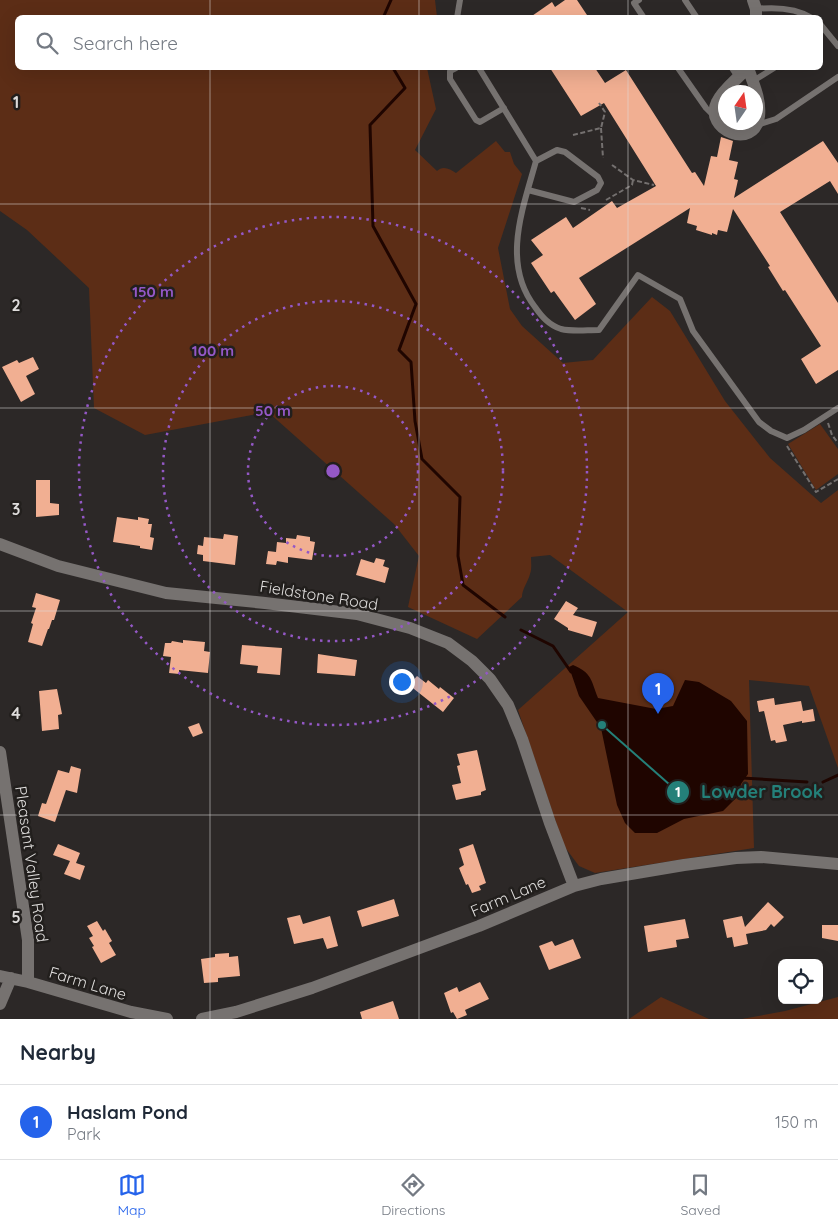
<!DOCTYPE html>
<style>
:root{--surface:#fff;--page:#f2f2f3;--text:#1f2937;--muted:#747a83;--line:#e0e1e3;--accent:#2563eb}
body{margin:0;font-family:Quicksand,sans-serif;background:var(--page);color:var(--text)}
.controls{position:absolute;right:15px;bottom:15px;display:grid;overflow:hidden;border-radius:8px;box-shadow:0 5px 20px #0002}
.controls button{width:45px;height:45px;display:grid;place-items:center;padding:0;border:0;border-bottom:1px solid var(--line);background:var(--surface);color:var(--text);font:25px sans-serif}
.compass{position:absolute;left:718px;top:85px;width:45px;height:45px;border-radius:50%;background:var(--surface);box-shadow:0 5px 20px #0002;rotate:13deg}
.you{position:absolute;left:401px;top:681px;width:18px;height:18px;margin:-12px;border:4px solid #fff;border-radius:50%;background:#1a73e8;box-shadow:0 0 0 8px #1a73e833}
.badge{display:grid;place-items:center;width:32px;height:32px;border-radius:50%;background:var(--accent);color:#fff;font-size:16px;font-weight:700}
.pin{position:absolute;translate:-50% -41px;filter:drop-shadow(0 1px 2px #0008)}
.pin::after{content:'';position:absolute;top:26px;width:18px;height:15px;background:inherit;clip-path:polygon(0 0,100% 0,50% 100%)}
.list{margin:0;padding:0;list-style:none}
h2{display:flex;justify-content:space-between;align-items:center;height:65px;margin:0;padding:0 20px;font-size:21px}
h2 small{font-size:16px;font-weight:400;color:var(--muted)}
.list li{display:grid;grid-template-columns:32px 1fr auto;gap:15px;align-items:center;box-sizing:border-box;height:75px;padding:0 20px;border-top:1px solid var(--line)}
.list b{display:block;font-size:19px;white-space:nowrap}
.list p{margin:0;font-size:16px;white-space:nowrap;color:var(--muted)}
.list em{font-size:16px;font-style:normal;color:var(--muted)}
.icon{flex:none;width:28px;height:28px;fill:none;stroke:currentColor;stroke-width:2;stroke-linecap:round;stroke-linejoin:round}
.map{position:relative;flex:none;width:838px;height:1019px;overflow:hidden}
.search{position:absolute;background:var(--surface);box-shadow:0 5px 20px #0002;left:15px;right:15px;top:15px;height:55px;display:flex;align-items:center;gap:12px;box-sizing:border-box;padding:0 18px;border-radius:8px;color:var(--muted);font-size:19px}
.sheet{height:140px;background:var(--surface)}
nav{display:flex;justify-content:space-around;align-items:center;box-sizing:border-box;height:70px;border-top:1px solid var(--line);background:var(--surface);font-size:14px;color:var(--muted)}
nav a{display:grid;justify-items:center;gap:2px}
nav .on{color:var(--accent)}
.map>svg:first-child{display:block}
.green{fill:#5c2d16}
.water{fill:#1f0500}
.lines{fill:none;stroke-linecap:round;stroke-linejoin:round}
.stream{stroke:#1f0500;stroke-width:3}
.building{fill:#f1af92}
.path{stroke:#74706f;stroke-width:2;stroke-dasharray:5 2.5;stroke-linecap:butt}
.lane{stroke:#767270;stroke-width:6}
.street{stroke:#767270;stroke-width:12}
.grid{fill:none;stroke:#dedcdb;stroke-width:1;stroke-opacity:0.55}
.ring{fill:none;stroke:#9458c6;stroke-width:2.5;stroke-dasharray:2.5 5}
.labels{text-anchor:middle;stroke-width:5;stroke-linejoin:round;paint-order:stroke}
.street-label{font-size:16px;fill:#dedcdb;stroke:#221f1d}
.grid-label{font-size:16px;text-anchor:middle;font-weight:bold;fill:#dedcdb;stroke:#221f1d;stroke-width:5;stroke-linejoin:round;paint-order:stroke}
.centre{fill:#9458c6;stroke:#221f1d;stroke-width:2.5}
.ring-label{font-size:15px;text-anchor:middle;font-weight:bold;fill:#9458c6;stroke:#221f1d;stroke-width:5;stroke-linejoin:round;paint-order:stroke}
.leader{fill:none;stroke:#248079;stroke-width:2}
.callout-dot{fill:#248079;stroke:#221f1d;stroke-width:2}
.mark-label{font-size:15px;text-anchor:middle;font-weight:bold;fill:#fff}
.callout-label{font-size:18px;text-anchor:middle;font-weight:bold;fill:#248079;stroke:#221f1d;stroke-width:5;stroke-linejoin:round;paint-order:stroke}
</style>
<div class="map">
<svg width="838" height="1019" viewBox="0 0 838 1019">
<rect width="100%" height="100%" fill="#2c2827"/>
<path class="green" d="M0 0H435L437 17 18 18V68H427L436 109 415 150 437 171C443 165 450 169 456 173L496 141 505 152H510L514 164 522 174 498 248 510 309 522 326 563 363 593 360 652 297 670 311 725 401 770 458 821 503 838 490V768L809 686 749 680 754 848 595 873 579 866 564 846 518 710 628 612 550 555 531 557C531 562 532 569 530 574 528 582 522 589 522 597L477 639 408 607 419 556 394 524 268 412 145 435 94 408 89 288 27 230 0 211Z
M820 424 838 449V474L816 490 788 444Z
M661 997 709 1019H629Z
M838 997V1019H742L785 1011Z"/>
<path class="water" d="M573 665C592 673 591 680 598 698L656 709 673 706 685 680 699 682 731 701 747 721 748 774 741 784 738 796 723 811 684 819 657 833H635L625 823 617 805 601 728 579 696 569 667Z"/>
<g class="lines">
<path class="stream" d="M383 18 391 0
M393 68 405 88 370 125 373 226 416 304 399 350 411 362 415 421 422 459 460 497 458 556 463 585 505 617
M521 630 553 646 571 672
M742 778 807 782
M823 782 838 775"/>
</g>
<path class="building" d="M565 0H577L589 18H529L552 2 555 7Z
M550 68H595L605 83 626 70 683 159 692 173 695 172 704 186 711 156 717 157 721 137 733 141 729 160 738 162 734 179 738 180 734 198 823 141 838 163V194L830 181 780 212 838 303V370L816 384 801 359 821 346 785 290 783 291 768 267 770 266 733 209 727 232 718 230 717 235 712 233V235L696 230 697 226 687 223 690 208 579 278 596 304 575 320 554 291 551 293 531 263 543 255 531 240 566 217 573 228 612 201 617 208 656 186 604 103 581 116Z
M33 357 39 369 26 376 35 394 21 402 2 367 17 360 19 363Z
M36 480H50V503L59 504V515L36 517Z
M117 517 138 520V517L149 519 148 524H152L150 537 154 538 152 550 140 548V546L113 542Z
M224 534 238 536 235 565 203 561V555L197 554 198 545 203 546 204 537 223 539Z
M297 535 310 537V541L315 542 312 560 288 557V563L277 561 276 565 266 564 268 551 276 552 277 542 286 543V538L296 539Z
M376 558 385 560 383 566 389 568 385 583 356 575 361 559 374 563Z
M36 593 60 600 54 620H52L49 629H48L42 646 28 642 33 624 31 623 36 608 32 607Z
M566 601 578 608 573 615 597 622 592 637 568 630V628L554 619Z
M183 640 205 642 204 651 210 652 208 673 179 670V674L169 673 171 657 163 656 165 643H171L172 641 183 643Z
M242 645 282 648 280 675 257 673 258 666 240 664Z
M318 654 357 660 355 676 317 673Z
M417 676 426 683 428 680 439 689 440 687 454 698 443 712 409 685Z
M57 689 62 714 58 715 59 729 42 731 39 691Z
M774 698 775 705 801 701 803 711 813 709 815 721 802 723V721L783 725 787 741 776 743 775 740 771 741 764 711 759 712 757 701Z
M199 723 203 733 193 737 188 727Z
M477 750 486 790 481 792V795L456 800 452 785 461 783 457 766 460 765 457 754Z
M71 766 81 769 77 793 66 790 55 822 38 816 42 803 46 804 58 770 69 773Z
M58 844 80 853 76 863 85 866 80 880 64 874 70 861 53 855Z
M473 844 486 883 479 886 481 890 472 893 468 884 466 885 459 868 464 865 459 849Z
M394 899 399 916 362 927 357 911Z
M768 902 784 917 774 927 771 924 766 930 746 934 748 944 734 947 732 937 727 938 723 920 742 916 745 927Z
M300 915 303 924 330 916 338 946 327 949 323 938 294 944 287 918Z
M685 919 689 938 676 940 677 947 648 952 644 926Z
M97 921 103 931 105 929 112 941 109 943 116 955 101 963 92 947 94 946 89 938 93 936 87 926Z
M822 925H838V941L822 938Z
M573 939 581 958 549 970 539 946 552 941 555 946Z
M229 953V957L238 956 240 976 218 978V982L204 983 201 959 215 957V954Z
M480 982 489 999 465 1010 467 1015 457 1019 453 1012 451 1013 444 993 457 987 459 992Z
M393 1001 399 1019H362L360 1012Z"/>
<g class="lines">
<path class="path" d="M601 128 603 158
M573 135 601 128 605 112 599 103
M612 165 633 180 654 185
M606 200 632 185 633 180
M581 208 590 210
M828 423 832 435 838 443
M787 446 816 492 838 479"/>
<path class="lane" d="M639 0 634 3 644 18
M685 0 697 18
M756 9C775 7 796 8 812 18
M457 18 460 0
M820 24 838 46
M456 68 450 71V79L476 120 480 122 504 108
M479 68 536 161C523 208 501 263 535 307 542 317 549 325 561 329 573 332 586 330 599 330L638 275 680 299 693 331 759 422 771 431 787 438 804 430 838 408
M678 68 706 108 714 116
M732 68 738 77
M753 81 774 68
M757 125 776 119 838 77
M528 190 574 202 597 190 601 183 598 177 565 152 557 150 536 161"/>
<path class="street" d="M753 0 756 9V18
M747 68C738 79 723 89 717 102 703 130 755 151 759 116 761 99 753 83 748 68
M0 544 58 566 166 593 265 603 357 614 410 628 448 643 472 661 490 679 508 705 522 739 550 823 574 886
M0 752 28 940V982
M0 976 28 982 131 1012 167 1019
M0 1004 11 978
M202 1019 236 1012 312 988 479 926 574 886 601 879 684 865 736 858 761 857 838 864"/>
</g>
<path class="grid" d="M210 0V18M419 0V18M628 0V18M210 68V1019M419 68V1019M628 68V1019M0 204H838M0 408H838M0 611H838M0 815H838"/>
<g class="ring">
<circle cx="333" cy="471" r="85"/>
<circle cx="333" cy="471" r="170"/>
<circle cx="333" cy="471" r="254"/>
</g>
<g class="labels">
<g class="street-label">
<text transform="translate(319 595) rotate(9)" y="6">Fieldstone Road</text>
<text transform="translate(32 864) rotate(82)" y="6">Pleasant Valley Road</text>
<text transform="translate(508 896) rotate(-23)" y="6">Farm Lane</text>
<text transform="translate(88 983) rotate(17)" y="6">Farm Lane</text>
</g>
</g>
<g class="grid-label">
<text x="16" y="108">1</text>
<text x="16" y="311">2</text>
<text x="16" y="515">3</text>
<text x="16" y="719">4</text>
<text x="16" y="923">5</text>
</g>
<circle cx="333" cy="471" r="8" class="centre"/>
<g class="ring-label">
<text x="153" y="297">150 m</text>
<text x="213" y="356">100 m</text>
<text x="273" y="416">50 m</text>
</g>
<path class="leader" d="M602 725L678 792"/>
<g class="callout-dot">
<circle cx="602" cy="725" r="5"/>
<circle cx="678" cy="792" r="12"/>
</g>
<g class="mark-label">
<text x="678" y="797">1</text>
</g>
<g class="callout-label">
<text x="762" y="798">Lowder Brook</text>
</g>
</svg>
<div class="controls">
<button><svg class="icon" aria-label="locate" viewBox="0 0 24 24"><circle cx="12" cy="12" r="6"/><path d="M12 2v4M12 18v4M2 12h4M18 12h4"/></svg></button>
</div>
<svg class="compass" viewBox="-18 -18 36 36"><path d="M0-13l5 13h-10z" fill="#e53935"/><path d="M0 13l5-13h-10z" fill="#747a83"/></svg>
<div class="you"></div>
<div class="pin badge" style="left:658px;top:714px">1</div>
<div class="search"><svg class="icon" aria-label="search" viewBox="0 0 24 24"><circle cx="10" cy="10" r="6"/><path d="M15 15l6 6"/></svg>Search here</div>
</div>
<section class="sheet">
<h2>Nearby<small></small></h2>
<ul class="list">
<li><span class="badge">1</span><div><b>Haslam Pond</b><p>Park</p></div><em>150 m</em></li>
</ul>
</section>
<nav>
<a class="on"><svg class="icon" aria-label="map" viewBox="0 0 24 24"><path d="M3 6l6-2 6 2 6-2v14l-6 2-6-2-6 2zM9 4v14M15 6v14"/></svg>Map</a>
<a><svg class="icon" aria-label="directions" viewBox="0 0 24 24"><path d="M12 3l9 9-9 9-9-9zM9 14v-3h6M13 9l2 2-2 2"/></svg>Directions</a>
<a><svg class="icon" aria-label="saved" viewBox="0 0 24 24"><path d="M7 4h10v16l-5-4-5 4z"/></svg>Saved</a>
</nav>
